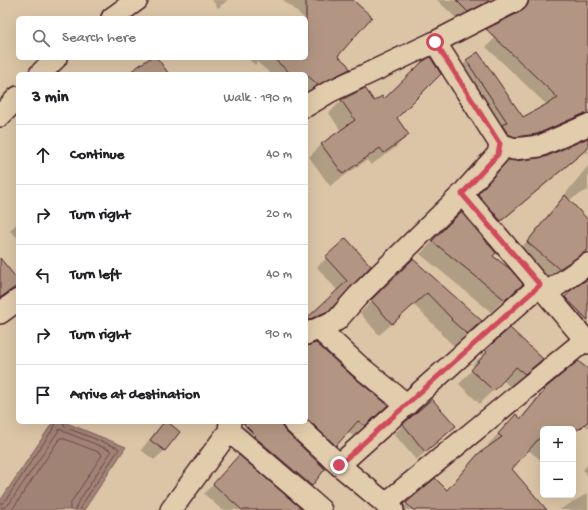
<!DOCTYPE html>
<meta charset="utf-8">
<style>
:root{--surface:#fff;--page:#f6f6f6;--text:#202124;--muted:#757577;--line:#e0e0e0}
body{margin:0;font-family:"Gochi Hand",sans-serif;background:var(--page);color:var(--text)}
.controls{position:absolute;right:12px;bottom:12px;display:grid;overflow:hidden;border-radius:6px;box-shadow:0 4px 16px #0002}
.controls button{width:36px;height:36px;display:grid;place-items:center;padding:0;border:0;border-bottom:1px solid var(--line);background:var(--surface);color:var(--text);font:20px sans-serif}
.stop{position:absolute;width:12px;height:12px;margin:-9px;border:3px solid #d1495b;border-radius:50%;background:#fff}
.stop.end{background:#d1495b;border-color:#fff;box-shadow:0 1px 4px #0008}
.list{margin:0;padding:0;list-style:none}
h2{display:flex;justify-content:space-between;align-items:center;height:52px;margin:0;padding:0 16px;font-size:17px}
h2 small{font-size:13px;font-weight:400;color:var(--muted)}
.list li{display:grid;grid-template-columns:26px 1fr auto;gap:12px;align-items:center;box-sizing:border-box;height:60px;padding:0 16px;border-top:1px solid var(--line)}
.list b{display:block;font-size:15px;white-space:nowrap}
.list em{font-size:13px;font-style:normal;color:var(--muted)}
.icon{flex:none;width:22px;height:22px;fill:none;stroke:currentColor;stroke-width:2;stroke-linecap:round;stroke-linejoin:round}
.map{position:relative;flex:none;width:588px;height:510px;overflow:hidden}
.search{position:absolute;background:var(--surface);box-shadow:0 4px 16px #0002;left:16px;top:16px;width:292px;height:44px;display:flex;align-items:center;gap:10px;box-sizing:border-box;padding:0 14px;border-radius:6px;color:var(--muted);font-size:15px}
.panel{position:absolute;background:var(--surface);box-shadow:0 4px 16px #0002;left:16px;top:72px;width:292px;height:352px;border-radius:6px}
.map>svg:first-child{display:block}
.water{fill:#a18376;stroke:#7e5b58}
.shadow{fill:#0003}
.lines{fill:none;stroke-linecap:round;stroke-linejoin:round}
.shore{stroke:#6d4749;stroke-width:1}
.building{fill:#b29683;stroke:#4a1f2b}
.minor-casing{stroke:#4a1f2b;stroke-width:24}
.minor{stroke:#e1ccab;stroke-width:21}
.route{stroke:#d1495b;stroke-width:5}
</style>
<div class="map">
<svg width="588" height="510" viewBox="0 0 588 510">
<rect width="100%" height="100%" fill="#dbc5a6"/>
<filter id="ink" filterUnits="userSpaceOnUse"><feTurbulence type="fractalNoise" baseFrequency=".025" numOctaves="2"/><feDisplacementMap in="SourceGraphic" scale="8" xChannelSelector="R" yChannelSelector="G"/><feConvolveMatrix kernelMatrix="1 2 1 2 8 2 1 2 1" color-interpolation-filters="sRGB"/></filter>
<g filter="url(#ink)">
<path class="water" d="M53 422H64L126 447 84 510H3L0 507V501Z"/>
<path class="shadow" d="M212 0H228L218 8Z
M283 0H351L336 56 349 68 340 78 308 93 306 91V74H271L257 62 255 65 247 58H306V18H304Z
M437 0H494L458 20Z
M564 0H588V127L527 143 506 146 458 70 467 61 523 119 547 105 486 47 495 38Z
M342 100 374 103 384 101 408 135 395 148 371 165 367 160 330 186 309 157 322 144 341 131 329 113Z
M588 139V154L585 151 491 230 469 204 499 170 515 162 545 158Z
M588 166V190L569 200 588 221V266L549 278 518 252Z
M461 213 492 256 521 284 491 312 420 254Z
M18 222V238L10 231Z
M346 240 370 266 341 295 317 267Z
M413 261 481 321 454 346 440 333 441 332 414 305 379 335 360 313Z
M0 264 18 282V284L10 293 0 300Z
M588 280V337L556 307 571 291Z
M510 330 542 359 528 372 510 387 503 380 480 404 459 384 475 367 472 365Z
M306 347 376 415 353 436 348 432 325 456 306 422Z
M578 362 588 370V428L584 424 573 435V429H543V460L542 461 528 450 511 469 497 510H400L406 503 446 491 467 467 478 455 490 447 488 445 505 426 520 419 534 402H533L543 391Z
M432 400 454 426 445 436 416 460 394 434 403 425Z
M165 422H167L179 432 164 451 154 460 141 450 156 431Z
M248 422H280L284 431 324 469 311 486 301 496 235 437Z
M588 464V477L583 470Z
M230 466 301 510H222L204 494Z
M588 493V510H559Z"/>
<g class="lines">
<path class="shore" d="M64 422V425L67 428 118 448 119 449 81 506V510
M0 503H3L5 501 55 426 56 422
M0 508 5 507 9 504 59 430 60 429 65 432 110 450 111 452 77 504 76 510
M12 510 60 438H62L101 453 102 455 72 501 70 505V510"/>
</g>
<path class="building" d="M306 0H353L372 17 338 56 347 64 350 69 318 85 306 74H291L273 58H306Z
M456 0H491L468 12Z
M529 0H588V113L583 114 537 134 515 137 508 134 502 125 507 122 466 60 478 52 523 117 558 98 486 29 522 11 527 6Z
M430 57 441 74 397 118 409 135 384 153 380 148 343 174 321 144 355 120 341 100 365 88 374 101 382 96 384 99 422 62Z
M150 58H157L169 74H127Z
M588 138V148L501 221 478 194 508 160 515 161 545 157Z
M565 195 588 220V250L559 269 527 242Z
M461 212 496 253 493 256 510 269 523 284 505 300 432 241Z
M346 238 371 266 349 289 330 310 306 321V319L347 281 325 257Z
M0 258 18 280V285L0 298Z
M413 259 482 321 467 334 451 320 452 319 427 293 392 324 371 300Z
M588 279V320L565 297 571 290Z
M510 328 543 359 525 374 516 367 494 391 471 370 487 352 485 350Z
M316 343 351 375 388 405 365 426 358 421 336 446 306 418V346Z
M578 361 588 369V421L580 429H543V434L512 469 547 510H413L406 503 435 478 447 490 478 454 502 437 498 434 516 414 521 419 544 391 543 390Z
M432 399 456 426 425 452 403 424Z
M164 422H168L180 432 165 451 150 440Z
M242 422H281L282 426 285 431 325 469 312 486 255 437 256 436Z
M239 455 303 510H242L213 484Z"/>
<g class="lines">
<defs>
<path id="minor" d="M112 18 137 0
M40 74 56 58
M306 106 329 92 435 42 517 0
M0 116 18 97
M500 144 514 149 540 146 588 125
M462 194 588 343
M546 293 588 264
M0 313 18 300
M319 329 359 366 407 405
M306 334 337 320 357 297 378 276 462 194 498 154 500 144 435 42
M293 422 339 465 393 510
M229 431 321 510
M339 465 540 285
M385 504 585 340
M171 510 229 431 230 422"/>
</defs>
<use href="#minor" class="minor-casing"/>
<use href="#minor" class="minor"/>
</g>
</g>
<g class="lines" filter="url(#ink)">
<path class="route" d="M339 465 540 285 462 194 498 154 500 144 435 42"/>
</g>
</svg>
<div class="controls">
<button>+</button>
<button>−</button>
</div>
<div class="stop" style="left:435px;top:42px"></div>
<div class="stop end" style="left:339px;top:465px"></div>
<div class="search"><svg class="icon" aria-label="search" viewBox="0 0 24 24"><circle cx="10" cy="10" r="6"/><path d="M15 15l6 6"/></svg>Search here</div>
<section class="panel">
<h2>3 min<small>Walk · 190 m</small></h2>
<ul class="list">
<li><svg class="icon" aria-label="ahead" viewBox="0 0 24 24"><path d="M12 20V5M6 11l6-6 6 6"/></svg><div><b>Continue</b></div><em>40 m</em></li>
<li><svg class="icon" aria-label="right" viewBox="0 0 24 24"><path d="M7 20v-9h11M14 6l5 5-5 5"/></svg><div><b>Turn right</b></div><em>20 m</em></li>
<li><svg class="icon" aria-label="left" viewBox="0 0 24 24"><path d="M17 20v-9H6M10 6l-5 5 5 5"/></svg><div><b>Turn left</b></div><em>40 m</em></li>
<li><svg class="icon" aria-label="right" viewBox="0 0 24 24"><path d="M7 20v-9h11M14 6l5 5-5 5"/></svg><div><b>Turn right</b></div><em>90 m</em></li>
<li><svg class="icon" aria-label="arrive" viewBox="0 0 24 24"><path d="M6 21V4h12l-3 4 3 4H6"/></svg><div><b>Arrive at destination</b></div></li>
</ul>
</section>
</div>
